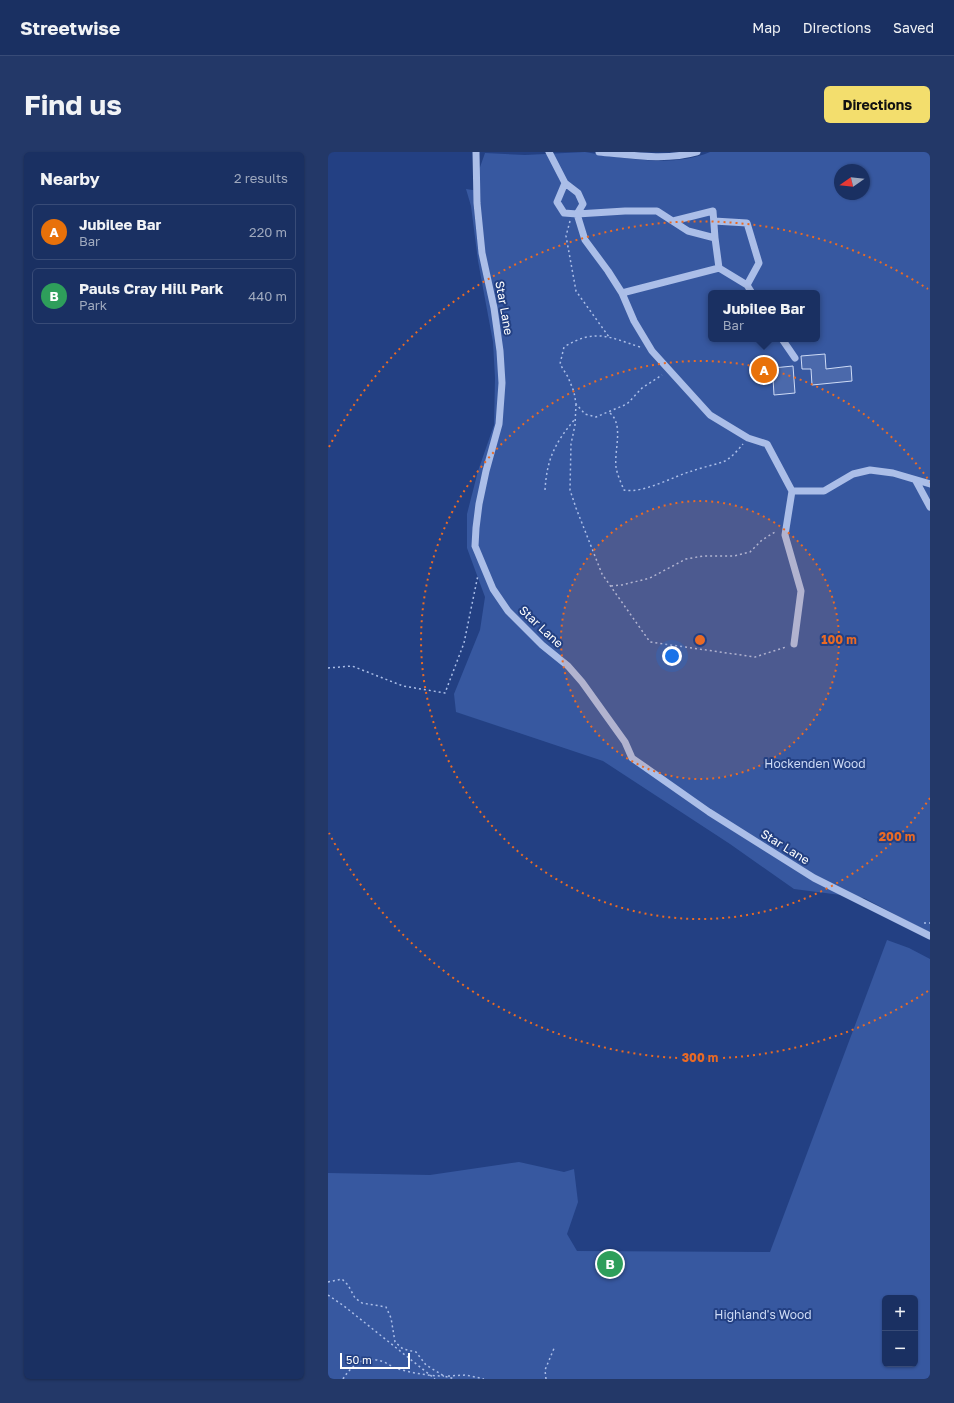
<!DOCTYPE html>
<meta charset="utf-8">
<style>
:root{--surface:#1a3062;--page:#233868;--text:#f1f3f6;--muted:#9fa9be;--line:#384b77;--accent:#f3de6d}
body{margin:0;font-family:"Golos Text",sans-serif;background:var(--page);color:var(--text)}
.controls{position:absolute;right:12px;bottom:12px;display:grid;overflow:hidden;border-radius:6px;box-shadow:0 1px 3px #0004}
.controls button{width:36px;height:36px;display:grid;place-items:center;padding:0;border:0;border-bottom:1px solid var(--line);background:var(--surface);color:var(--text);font:20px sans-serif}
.compass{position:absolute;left:506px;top:12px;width:36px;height:36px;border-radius:50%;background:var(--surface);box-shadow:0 1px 3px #0004;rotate:256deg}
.scale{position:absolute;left:12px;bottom:10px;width:70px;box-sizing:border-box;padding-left:4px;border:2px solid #fff;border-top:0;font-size:11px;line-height:14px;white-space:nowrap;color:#fff;-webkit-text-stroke:3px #234083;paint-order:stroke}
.you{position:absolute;left:344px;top:504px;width:14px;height:14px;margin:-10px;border:3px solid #fff;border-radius:50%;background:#1a73e8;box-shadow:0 0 0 6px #1a73e833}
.badge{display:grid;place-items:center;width:26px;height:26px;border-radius:50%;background:var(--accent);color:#fff;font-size:13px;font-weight:700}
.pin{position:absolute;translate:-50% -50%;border:2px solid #fff;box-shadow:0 1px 4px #0006}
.popup{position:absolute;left:380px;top:138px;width:112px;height:52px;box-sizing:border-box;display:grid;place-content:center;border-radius:6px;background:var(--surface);filter:drop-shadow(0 1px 3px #0005);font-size:13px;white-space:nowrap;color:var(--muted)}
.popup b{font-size:15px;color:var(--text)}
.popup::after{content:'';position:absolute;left:50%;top:100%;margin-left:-8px;border:8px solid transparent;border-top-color:var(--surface)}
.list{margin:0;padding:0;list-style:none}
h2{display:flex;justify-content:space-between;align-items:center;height:52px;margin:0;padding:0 16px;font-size:17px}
h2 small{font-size:13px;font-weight:400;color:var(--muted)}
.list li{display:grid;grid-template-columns:26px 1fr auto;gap:12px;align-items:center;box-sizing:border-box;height:56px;margin:0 8px 8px;padding:0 8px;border:1px solid var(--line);border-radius:6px}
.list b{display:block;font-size:15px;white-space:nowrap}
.list p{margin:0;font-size:13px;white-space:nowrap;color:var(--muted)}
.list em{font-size:13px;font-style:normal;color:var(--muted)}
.map{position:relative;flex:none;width:602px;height:1227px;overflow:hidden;border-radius:6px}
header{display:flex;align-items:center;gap:24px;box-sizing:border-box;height:56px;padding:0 20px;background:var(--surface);border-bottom:1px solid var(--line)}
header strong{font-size:19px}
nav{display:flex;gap:22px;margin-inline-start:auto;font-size:14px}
.intro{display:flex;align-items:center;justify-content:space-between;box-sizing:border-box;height:96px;padding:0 24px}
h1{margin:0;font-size:28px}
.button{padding:10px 18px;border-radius:6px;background:var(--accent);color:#111;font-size:14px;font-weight:700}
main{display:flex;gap:24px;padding:0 24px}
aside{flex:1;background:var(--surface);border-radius:6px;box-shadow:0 1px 3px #0004}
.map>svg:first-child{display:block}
.green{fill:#3758a0;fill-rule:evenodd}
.building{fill:#4b69ab;stroke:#cedbf6}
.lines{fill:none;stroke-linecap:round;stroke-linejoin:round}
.path{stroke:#abbee8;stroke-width:1.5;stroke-dasharray:2 3;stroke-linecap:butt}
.minor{stroke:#abbee8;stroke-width:7}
.ring{fill:none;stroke:#ea6a24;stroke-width:2;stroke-dasharray:2 4}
.labels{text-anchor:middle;stroke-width:4;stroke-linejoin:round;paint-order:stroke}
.street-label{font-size:12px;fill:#fff;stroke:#234083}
.park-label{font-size:12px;fill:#cedbf6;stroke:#234083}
.centre{fill:#ea6a24;stroke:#234083;stroke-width:2}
.ring-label{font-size:12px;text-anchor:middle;font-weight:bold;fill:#ea6a24;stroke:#234083;stroke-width:4;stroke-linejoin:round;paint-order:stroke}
</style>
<header>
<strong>Streetwise</strong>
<nav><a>Map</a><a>Directions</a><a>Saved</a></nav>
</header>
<div class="intro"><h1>Find us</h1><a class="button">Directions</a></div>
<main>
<aside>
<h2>Nearby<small>2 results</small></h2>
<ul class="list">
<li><span class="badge" style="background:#e8710a">A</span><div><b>Jubilee Bar</b><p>Bar</p></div><em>220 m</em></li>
<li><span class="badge" style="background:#2e9e5b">B</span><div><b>Pauls Cray Hill Park</b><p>Park</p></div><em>440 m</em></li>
</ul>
</aside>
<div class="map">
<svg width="602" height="1227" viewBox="0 0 602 1227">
<rect width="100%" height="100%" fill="#234083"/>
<path class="green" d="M257 0C295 6 345 16 382 0H602V781L536 746 466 737 402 692 275 609 128 560 126 542 152 478 157 445 139 396V362L150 319 166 273 167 226 165 190 150 109 143 54 138 37 151 39V18L157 1 197 3ZM512 18H536V42H512ZM383 141H489V187H383Z
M559 788 581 796 602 807V1227H0V1021L102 1023 191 1010 236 1020 246 1017 250 1050 239 1082 249 1099 442 1100ZM557 1146H587V1212H557Z"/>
<path class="building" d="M497 202 498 217 523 214 524 229 484 233 483 217H474L473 204Z
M431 212 445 216 465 214 467 241 446 243 445 226 429 221Z"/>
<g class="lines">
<path class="path" d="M242 69 238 84 248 139 281 185
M312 195C281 185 267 176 236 195L232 212 240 225 246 240 248 252 257 262 268 265 299 252 314 236 334 223
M248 252 247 273 243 292 242 338 248 356 274 422 322 490 427 505 458 495
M282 261C296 273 286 298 288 315 289 322 293 331 296 338 315 342 346 324 364 319 375 315 387 313 397 309 404 305 410 298 415 292
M217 338C219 306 227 291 247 267
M283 434 294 433 322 426 358 407 375 404H406L422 400 434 388 447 380 449 381
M0 516 24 514 75 534 117 541 136 491 150 423
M596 771H602
M0 1130 14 1127 20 1133 27 1146 34 1151 58 1155 63 1166 67 1190 75 1197 88 1200 98 1213 116 1224 127 1227
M0 1143 16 1154 107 1227
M120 1224 138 1223 156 1227
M15 1227C25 1211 38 1203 56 1210 61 1212 65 1216 70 1217 85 1221 101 1224 116 1224
M218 1227 217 1218 227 1194"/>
<path class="minor" d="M148 0 149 51 154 101 166 156 172 199 174 231 171 272 158 319 151 352 148 376 147 394 165 437 180 459 214 493 240 514 254 530 297 590 304 606 381 660 486 726 602 784
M221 0 237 31 229 50 236 61 249 62 257 88 280 119 294 141
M271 0C303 3 337 9 369 0
M237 31 250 41 255 52 249 62 297 59H329L360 79 387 86 391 116
M345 69 385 59 387 86
M386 69 419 71 431 111 419 133
M424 141 419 133 391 116 294 141 306 169 324 199 382 263 420 286 439 292 464 339 457 383 473 439 466 492
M454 187 467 206
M588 329 602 355
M464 339H496L525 322 542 318 565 321 602 332"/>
</g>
<circle cx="372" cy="488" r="139" fill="#ea6a24" fill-opacity=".12"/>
<g class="ring">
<circle cx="372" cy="488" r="139"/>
<path d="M602 646A279 279 0 1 1 602 330"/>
<path d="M600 839A418 418 0 0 1 1 681M1 295A418 418 0 0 1 600 137"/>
</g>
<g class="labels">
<g class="street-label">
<text transform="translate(176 156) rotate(80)" y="4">Star Lane</text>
<text transform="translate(213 475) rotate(43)" y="4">Star Lane</text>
<text transform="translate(457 695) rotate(32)" y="4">Star Lane</text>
</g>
<g class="park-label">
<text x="487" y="616">Hockenden Wood</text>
<text x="435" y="1167">Highland's Wood</text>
</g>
</g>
<circle cx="372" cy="488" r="6" class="centre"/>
<g class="ring-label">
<text x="511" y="492">100 m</text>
<text x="569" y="689">200 m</text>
<text x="372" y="910">300 m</text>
</g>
</svg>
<div class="controls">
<button>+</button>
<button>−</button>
</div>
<svg class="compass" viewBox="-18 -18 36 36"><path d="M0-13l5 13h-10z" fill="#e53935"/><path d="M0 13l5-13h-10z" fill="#9fa9be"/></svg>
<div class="scale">50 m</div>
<div class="you"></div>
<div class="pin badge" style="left:436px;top:218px;background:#e8710a">A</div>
<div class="popup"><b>Jubilee Bar</b>Bar</div>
<div class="pin badge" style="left:282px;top:1112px;background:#2e9e5b">B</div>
</div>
</main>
